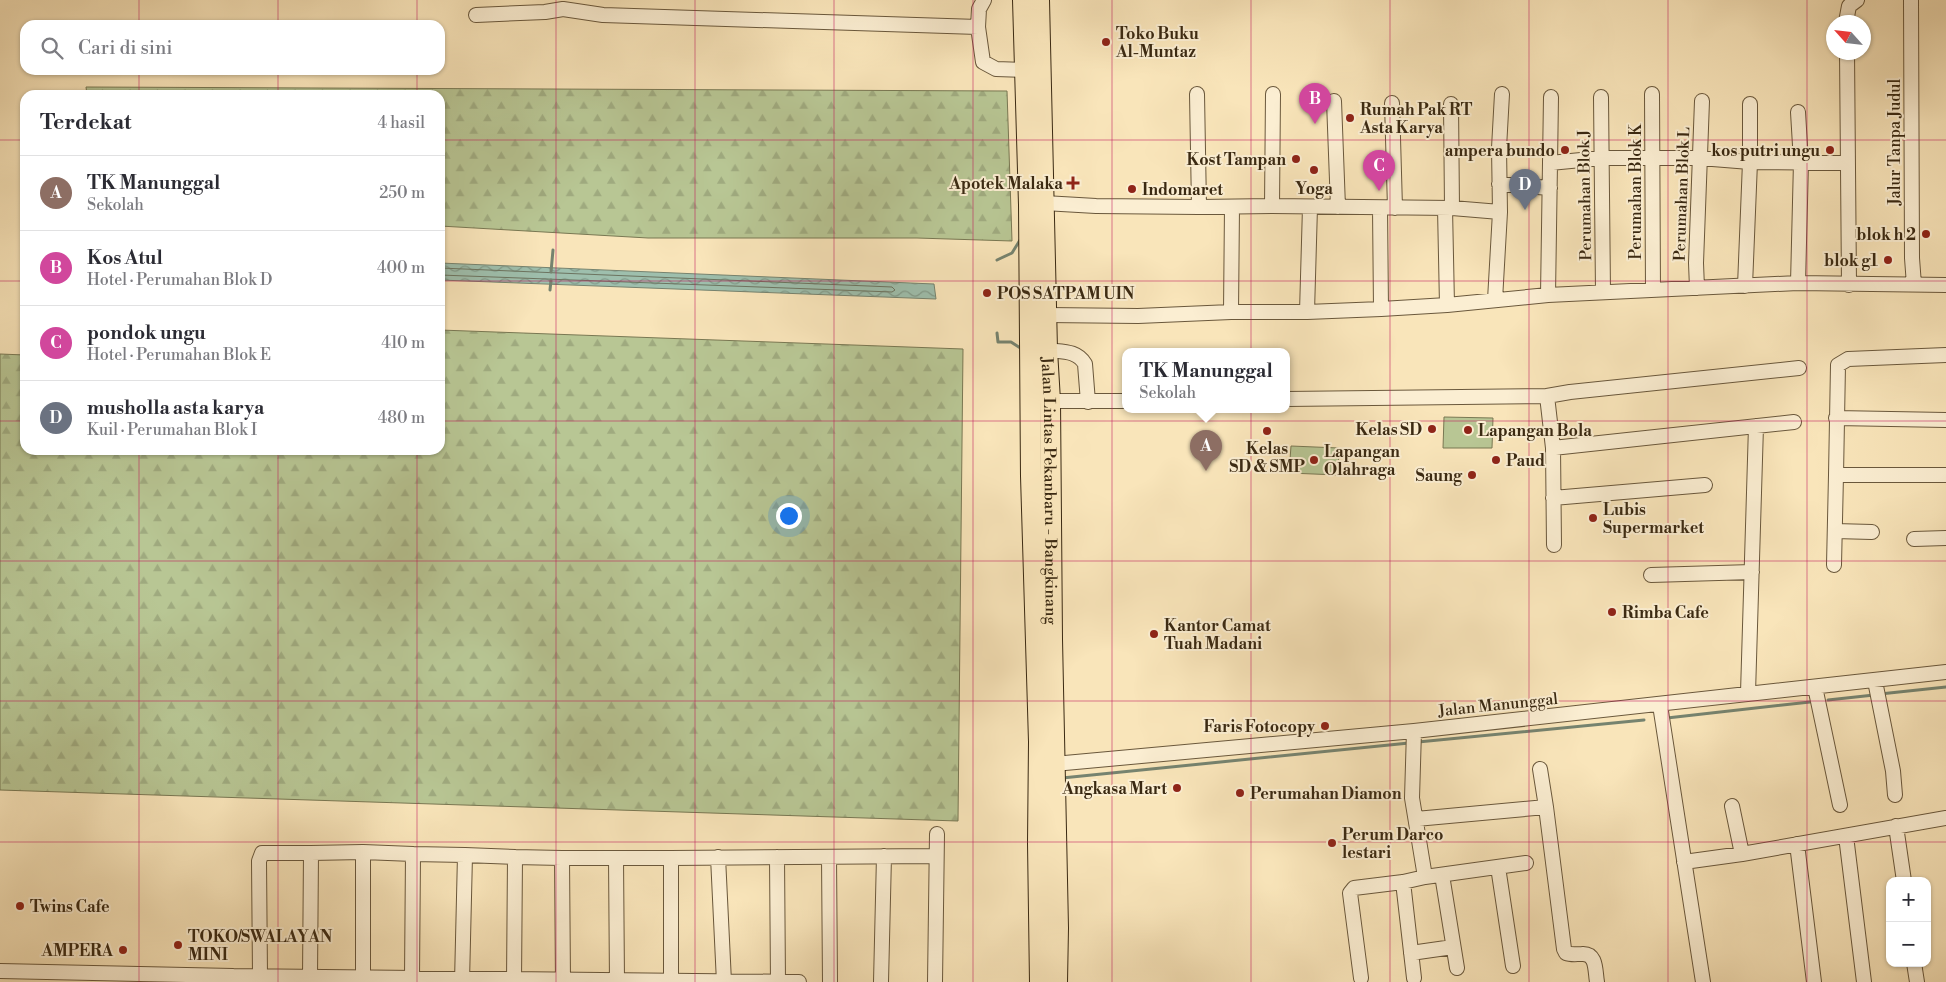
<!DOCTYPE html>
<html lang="id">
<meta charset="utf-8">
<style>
:root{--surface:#fff;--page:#f7f7f7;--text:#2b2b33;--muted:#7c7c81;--line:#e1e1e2;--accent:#7c3aed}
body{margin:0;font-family:"Libre Bodoni",serif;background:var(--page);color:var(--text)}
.controls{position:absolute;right:15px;bottom:15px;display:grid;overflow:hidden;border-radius:10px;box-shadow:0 1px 4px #0004}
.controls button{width:45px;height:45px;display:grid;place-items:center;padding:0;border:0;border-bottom:1px solid var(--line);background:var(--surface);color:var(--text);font:25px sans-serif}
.compass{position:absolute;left:1826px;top:15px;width:45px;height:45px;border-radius:50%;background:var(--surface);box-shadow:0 1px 4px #0004;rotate:297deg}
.you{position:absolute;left:788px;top:515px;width:18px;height:18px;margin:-12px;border:4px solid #fff;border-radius:50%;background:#1a73e8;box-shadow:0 0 0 8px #1a73e833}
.badge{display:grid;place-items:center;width:32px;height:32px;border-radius:50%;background:var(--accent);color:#fff;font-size:16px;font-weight:700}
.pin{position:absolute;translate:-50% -41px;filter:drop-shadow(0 1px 2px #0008)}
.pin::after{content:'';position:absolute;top:26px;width:18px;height:15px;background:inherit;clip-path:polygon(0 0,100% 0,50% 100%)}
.popup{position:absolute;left:1122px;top:348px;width:168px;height:65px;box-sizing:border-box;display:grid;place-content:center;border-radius:10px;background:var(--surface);filter:drop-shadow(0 1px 4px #0005);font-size:16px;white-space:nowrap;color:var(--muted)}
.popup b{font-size:19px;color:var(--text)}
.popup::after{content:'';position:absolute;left:50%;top:100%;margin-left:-10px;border:10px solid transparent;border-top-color:var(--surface)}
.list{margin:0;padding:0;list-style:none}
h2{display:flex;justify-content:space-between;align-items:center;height:65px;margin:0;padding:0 20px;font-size:21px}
h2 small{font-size:16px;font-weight:400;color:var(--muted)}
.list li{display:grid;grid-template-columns:32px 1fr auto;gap:15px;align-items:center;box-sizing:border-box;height:75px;padding:0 20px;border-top:1px solid var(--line)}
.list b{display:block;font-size:19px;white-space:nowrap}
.list p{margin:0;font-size:16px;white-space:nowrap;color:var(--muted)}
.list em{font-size:16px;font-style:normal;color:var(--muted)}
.icon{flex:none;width:28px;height:28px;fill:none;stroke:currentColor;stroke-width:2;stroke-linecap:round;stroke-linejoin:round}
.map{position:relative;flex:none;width:1946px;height:982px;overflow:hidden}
.search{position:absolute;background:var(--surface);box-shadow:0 1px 4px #0004;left:20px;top:20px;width:425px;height:55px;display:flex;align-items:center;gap:12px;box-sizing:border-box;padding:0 18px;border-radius:15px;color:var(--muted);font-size:19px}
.panel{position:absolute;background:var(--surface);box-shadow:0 1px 4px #0004;left:20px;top:90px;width:425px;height:365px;border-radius:15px}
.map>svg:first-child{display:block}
.grass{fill:#b8c694;stroke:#797853}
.forest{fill:url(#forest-firs);stroke:#797853}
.water{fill:url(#water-waves);stroke:#76836f}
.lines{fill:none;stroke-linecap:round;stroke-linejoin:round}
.shore{stroke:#6c7460;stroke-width:1}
.stream{stroke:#76836f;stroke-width:3}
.minor-casing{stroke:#6a583c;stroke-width:16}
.highway-casing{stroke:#3a2912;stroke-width:22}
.minor{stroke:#fbeed2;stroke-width:14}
.highway{stroke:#f9e5ba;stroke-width:20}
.grid{fill:none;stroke:#c2185b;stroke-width:1;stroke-opacity:0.55}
.poi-dot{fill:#8f2418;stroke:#fbeed2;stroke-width:2}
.labels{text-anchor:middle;stroke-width:4;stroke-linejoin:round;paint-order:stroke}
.poi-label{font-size:16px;font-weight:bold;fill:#3a2912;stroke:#fbeed2;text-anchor:start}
.street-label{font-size:16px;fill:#3a2912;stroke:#fbeed2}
</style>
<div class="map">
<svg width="1946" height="982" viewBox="0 0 1946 982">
<defs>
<pattern id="forest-firs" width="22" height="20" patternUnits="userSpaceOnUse" patternTransform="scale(1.25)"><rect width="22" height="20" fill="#b8c694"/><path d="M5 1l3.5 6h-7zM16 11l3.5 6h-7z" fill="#9faa7f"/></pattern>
<pattern id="water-waves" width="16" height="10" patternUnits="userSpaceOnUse" patternTransform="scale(1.25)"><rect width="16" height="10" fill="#9ebfad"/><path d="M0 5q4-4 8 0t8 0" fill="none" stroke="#829b8b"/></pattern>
</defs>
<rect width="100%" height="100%" fill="#f9e5ba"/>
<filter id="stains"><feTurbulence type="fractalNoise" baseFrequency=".004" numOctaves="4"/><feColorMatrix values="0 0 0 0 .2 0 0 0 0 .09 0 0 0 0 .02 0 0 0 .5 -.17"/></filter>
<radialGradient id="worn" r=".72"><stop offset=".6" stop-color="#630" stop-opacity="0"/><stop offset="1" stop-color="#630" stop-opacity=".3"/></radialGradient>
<path class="grass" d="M1444 417 1493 418 1492 448H1443Z
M1291 446 1339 448 1338 475 1289 473Z"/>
<path class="forest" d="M86 87 1007 91 1012 241 917 238H648L440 226V95H87Z
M440 330 963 349 958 821 0 790V354L25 355V450H440Z"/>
<path class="water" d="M440 263 934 284 936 299 440 280Z"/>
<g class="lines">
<path class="shore" d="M440 268 892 287 895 290 892 292 440 275"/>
<path class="stream" d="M997 260 1012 253 1020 240
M551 272 553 250
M550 290 551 280
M997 333 998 342H1011L1022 349
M1880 694 1946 687
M1828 700 1874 695
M1667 718 1810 702
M1418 742 1644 720
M1062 778 1409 743"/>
<defs>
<path id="minor" d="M1911 0 1912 258 1914 285
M476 15 545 12 563 9 603 15 978 27 983 62 996 69 1025 70
M1846 22 1849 6 1857 0
M978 27 979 9 984 0
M1847 52 1849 285
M1197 94 1199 207
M1652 94 1653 290
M1601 97 1603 292
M1334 101 1338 207
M1392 103 1395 208
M1451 104 1452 208
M1550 163 1602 158H1700L1750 162 1848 163
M1499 184 1550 188
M1044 203 1096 206 1199 207 1272 206 1452 208 1500 212 1499 148 1502 94
M1272 206 1273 94
M1380 208 1381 309
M1445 208 1447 305
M1798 283 1801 162 1798 112
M1745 286 1750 162V104
M1697 288 1696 263 1702 101
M1548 295 1551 97
M1495 300 1500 212
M1231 312 1232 207
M1307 312 1310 207
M1047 315 1138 316 1231 312H1307L1381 309 1447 305 1548 295 1798 283 1946 285
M1047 350C1062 352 1077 350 1085 364L1088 402
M1946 355 1848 359 1838 365 1836 475H1946
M1286 399 1547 396
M1050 401H1126
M1836 418 1946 420
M1553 448 1794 422
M1553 498 1705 485
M1835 531 1872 532
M1914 539 1946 538
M1554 545 1553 448 1547 396 1570 392 1799 368
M1834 565 1836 475
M1651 575 1752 572
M1875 681 1893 771 1895 795
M1815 687 1840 805
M1748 693 1756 426
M1660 705 1703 982
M1414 731 1412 798 1425 877 1526 863
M1054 764 1414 731 1946 672
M1732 806 1742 854
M1546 807 1564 949 1566 953C1571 955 1576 954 1582 954 1597 953 1595 971 1597 982
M1416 819 1546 807 1540 769
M1896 826 1904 881
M1846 836 1864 982
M1797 844 1814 982
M465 855 515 857
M718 857 724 982
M777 857 778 982
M829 857 830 982
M616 858 617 982
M1684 862 1742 854 1946 818
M1498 867 1513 966
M1442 875 1457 968
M1403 882 1414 978
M1411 953 1453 947
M1914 963 1917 982
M0 971 233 976
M260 976 259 861 262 853H311
M310 977 311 853 363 852
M363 977V852L413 854
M412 978 413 854 465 855 462 982
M1361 978 1350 893 1354 888 1403 882 1425 877
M232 982 233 976 799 982
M514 982 515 857 562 858
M563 982 562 858H671
M671 982V858L936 856
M881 982 884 856
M935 982 937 834"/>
<g id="highway">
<path d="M1023 0 1029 205 1031 476 1039 742 1038 843 1040 982"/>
<path id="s1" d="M1039 0 1047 350 1050 401 1052 639 1058 928 1057 982"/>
</g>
</defs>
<use href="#minor" class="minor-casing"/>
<use href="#highway" class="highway-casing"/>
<use href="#minor" class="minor"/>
<use href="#highway" class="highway"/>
</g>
<path class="grid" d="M139 0V25M278 0V25M417 0V25M556 0V982M695 0V982M834 0V982M973 0V982M1112 0V982M1251 0V982M1390 0V982M1529 0V982M1668 0V982M1807 0V982M139 70V95M278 70V95M417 70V95M0 140H25M440 140H1946M0 281H25M440 281H1946M0 421H25M440 421H1946M139 450V982M278 450V982M417 450V982M0 561H1946M0 701H1946M0 842H1946"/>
<g class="poi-dot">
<circle cx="1106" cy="42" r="5"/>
<circle cx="1350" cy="118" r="5"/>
<circle cx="1565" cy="150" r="5"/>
<circle cx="1830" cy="150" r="5"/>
<circle cx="1296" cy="159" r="5"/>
<circle cx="1314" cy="170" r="5"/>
<path d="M1070.5 175.5h5v5h5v5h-5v5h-5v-5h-5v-5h5z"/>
<circle cx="1132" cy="189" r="5"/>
<circle cx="1926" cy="234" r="5"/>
<circle cx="1888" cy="260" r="5"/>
<circle cx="987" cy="293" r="5"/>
<circle cx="1432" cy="429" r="5"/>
<circle cx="1468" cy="430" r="5"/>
<circle cx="1267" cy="431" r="5"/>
<circle cx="1314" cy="460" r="5"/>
<circle cx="1496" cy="460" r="5"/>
<circle cx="1472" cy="475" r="5"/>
<circle cx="1593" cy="518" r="5"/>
<circle cx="1612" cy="612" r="5"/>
<circle cx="1154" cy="634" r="5"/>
<circle cx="1325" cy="726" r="5"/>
<circle cx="1177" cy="788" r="5"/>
<circle cx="1240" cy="793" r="5"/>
<circle cx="1332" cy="843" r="5"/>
<circle cx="20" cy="906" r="5"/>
<circle cx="178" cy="945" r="5"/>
<circle cx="123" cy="950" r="5"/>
</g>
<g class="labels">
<g class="poi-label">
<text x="1116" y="39">Toko Buku<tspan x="1116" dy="18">Al-Muntaz</tspan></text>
<text x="1360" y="115">Rumah Pak RT<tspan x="1360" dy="18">Asta Karya</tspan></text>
<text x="1555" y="156" text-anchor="end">ampera bundo</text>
<text x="1820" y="156" text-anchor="end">kos putri ungu</text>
<text x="1286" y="165" text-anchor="end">Kost Tampan</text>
<text x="1063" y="189" text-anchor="end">Apotek Malaka</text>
<text x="1314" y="194" text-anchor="middle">Yoga</text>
<text x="1142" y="195">Indomaret</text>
<text x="1916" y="240" text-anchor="end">blok h 2</text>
<text x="1878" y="266" text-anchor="end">blok g1</text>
<text x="997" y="299">POS SATPAM UIN</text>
<text x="1422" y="435" text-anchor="end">Kelas SD</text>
<text x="1478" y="436">Lapangan Bola</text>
<text x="1267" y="454" text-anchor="middle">Kelas<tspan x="1267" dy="18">SD &amp; SMP</tspan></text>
<text x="1324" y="457">Lapangan<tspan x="1324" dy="18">Olahraga</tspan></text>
<text x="1506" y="466">Paud</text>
<text x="1462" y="481" text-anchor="end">Saung</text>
<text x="1603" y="515">Lubis<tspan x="1603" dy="18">Supermarket</tspan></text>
<text x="1622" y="618">Rimba Cafe</text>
<text x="1164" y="631">Kantor Camat<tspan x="1164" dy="18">Tuah Madani</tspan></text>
<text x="1315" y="732" text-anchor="end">Faris Fotocopy</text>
<text x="1167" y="794" text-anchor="end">Angkasa Mart</text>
<text x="1250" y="799">Perumahan Diamon</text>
<text x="1342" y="840">Perum Darco<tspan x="1342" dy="18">lestari</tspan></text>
<text x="30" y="912">Twins Cafe</text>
<text x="188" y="942">TOKO/SWALAYAN<tspan x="188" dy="18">MINI</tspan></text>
<text x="113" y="956" text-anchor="end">AMPERA</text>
</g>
<g class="street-label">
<text transform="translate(1894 142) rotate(-90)" y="6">Jalur Tanpa Judul</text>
<text transform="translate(1635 192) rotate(-90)" y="6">Perumahan Blok K</text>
<text transform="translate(1681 194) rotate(-88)" y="6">Perumahan Blok L</text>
<text transform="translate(1584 195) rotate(-91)" y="6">Perumahan Blok J</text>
<text dy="6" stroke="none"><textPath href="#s1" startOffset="491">Jalan Lintas Pekanbaru - Bangkinang</textPath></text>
<text transform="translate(1498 704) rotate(-6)" y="6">Jalan Manunggal</text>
</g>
</g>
<rect width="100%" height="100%" filter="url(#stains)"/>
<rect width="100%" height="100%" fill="url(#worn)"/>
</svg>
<div class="controls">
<button>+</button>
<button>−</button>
</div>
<svg class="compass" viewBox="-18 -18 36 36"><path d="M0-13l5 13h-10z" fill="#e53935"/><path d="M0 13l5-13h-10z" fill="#7c7c81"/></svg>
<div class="you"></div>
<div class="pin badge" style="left:1206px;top:471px;background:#8d6e63">A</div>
<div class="popup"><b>TK Manunggal</b>Sekolah</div>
<div class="pin badge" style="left:1315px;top:124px;background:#d1479c">B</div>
<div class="pin badge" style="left:1379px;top:191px;background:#d1479c">C</div>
<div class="pin badge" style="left:1525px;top:210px;background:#6b7280">D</div>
<div class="search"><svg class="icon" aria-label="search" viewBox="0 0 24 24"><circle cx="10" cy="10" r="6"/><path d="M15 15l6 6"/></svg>Cari di sini</div>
<section class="panel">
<h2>Terdekat<small>4 hasil</small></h2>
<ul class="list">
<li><span class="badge" style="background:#8d6e63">A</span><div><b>TK Manunggal</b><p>Sekolah</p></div><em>250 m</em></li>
<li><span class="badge" style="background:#d1479c">B</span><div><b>Kos Atul</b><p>Hotel · Perumahan Blok D</p></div><em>400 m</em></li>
<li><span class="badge" style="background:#d1479c">C</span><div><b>pondok ungu</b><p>Hotel · Perumahan Blok E</p></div><em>410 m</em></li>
<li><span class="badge" style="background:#6b7280">D</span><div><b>musholla asta karya</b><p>Kuil · Perumahan Blok I</p></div><em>480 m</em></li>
</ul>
</section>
</div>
